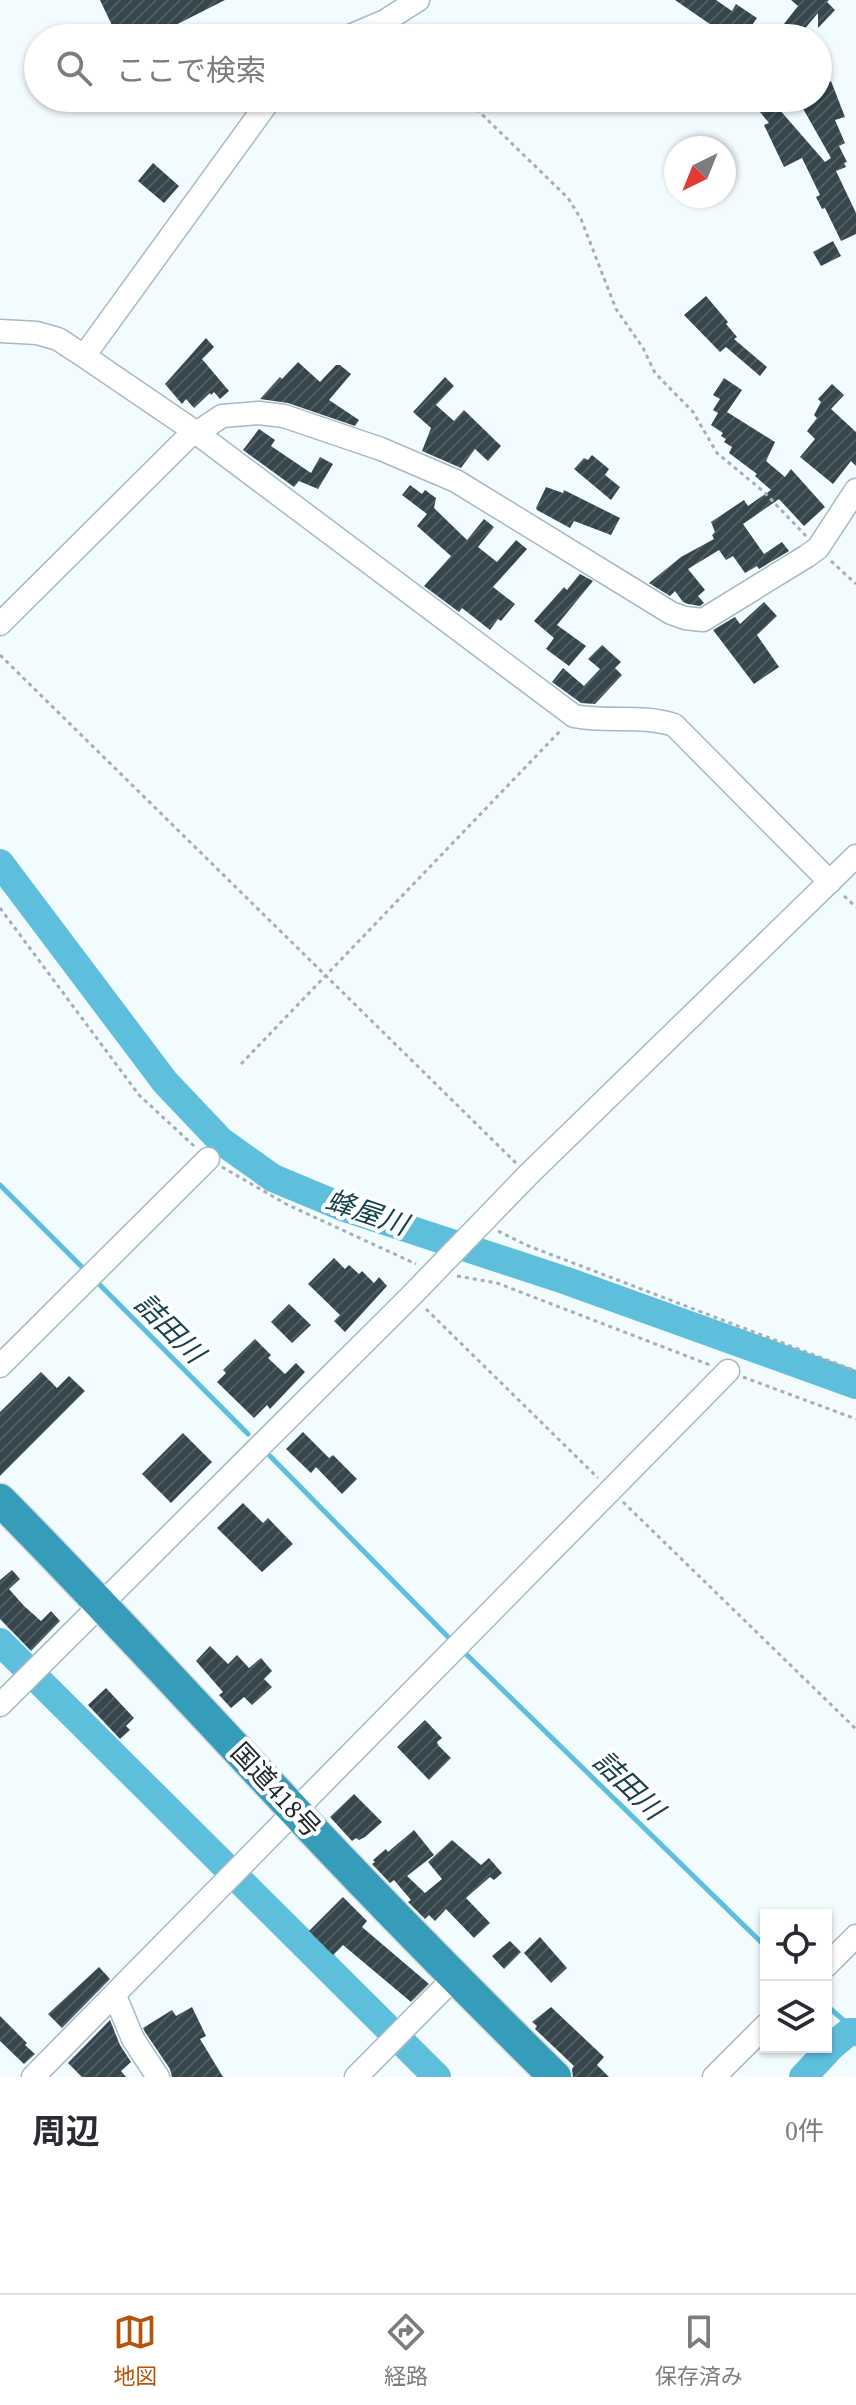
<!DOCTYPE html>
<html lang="ja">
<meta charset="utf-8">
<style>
:root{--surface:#fff;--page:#f2f2f3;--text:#2b2b33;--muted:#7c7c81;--line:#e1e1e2;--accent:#b45309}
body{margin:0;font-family:"Source Serif 4","Noto Sans JP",serif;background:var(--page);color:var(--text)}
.controls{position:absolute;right:24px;bottom:24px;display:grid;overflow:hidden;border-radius:0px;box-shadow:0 2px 6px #0004}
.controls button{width:72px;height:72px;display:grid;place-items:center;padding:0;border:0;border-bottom:2px solid var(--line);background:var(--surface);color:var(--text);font:40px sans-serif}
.compass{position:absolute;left:664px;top:136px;width:72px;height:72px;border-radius:50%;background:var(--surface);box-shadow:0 2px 6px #0004;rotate:223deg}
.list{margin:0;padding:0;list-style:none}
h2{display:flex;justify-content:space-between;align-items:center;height:104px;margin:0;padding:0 32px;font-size:34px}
h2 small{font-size:26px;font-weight:400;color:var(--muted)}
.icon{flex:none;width:44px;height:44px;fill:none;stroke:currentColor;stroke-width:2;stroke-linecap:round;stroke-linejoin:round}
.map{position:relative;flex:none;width:856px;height:2077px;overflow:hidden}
.search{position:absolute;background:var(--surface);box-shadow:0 2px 6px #0004;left:24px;right:24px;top:24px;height:88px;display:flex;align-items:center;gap:20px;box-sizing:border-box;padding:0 28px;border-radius:44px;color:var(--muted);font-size:30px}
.sheet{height:216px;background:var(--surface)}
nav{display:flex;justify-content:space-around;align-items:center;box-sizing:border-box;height:112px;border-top:2px solid var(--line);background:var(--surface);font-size:22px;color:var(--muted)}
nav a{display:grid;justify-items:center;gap:4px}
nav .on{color:var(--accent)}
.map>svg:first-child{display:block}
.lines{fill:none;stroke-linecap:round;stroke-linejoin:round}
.stream{stroke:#5ebfdd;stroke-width:5}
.river{stroke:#5ebfdd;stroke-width:28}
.building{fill:url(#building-hatch)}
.minor-casing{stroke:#a6bac1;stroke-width:25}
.highway-casing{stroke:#d7d8d9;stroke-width:35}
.path{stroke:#a7afb2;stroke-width:3;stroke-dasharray:4 4;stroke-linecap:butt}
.minor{stroke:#fff;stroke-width:22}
.highway{stroke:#359cb9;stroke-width:32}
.labels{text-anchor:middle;stroke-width:8;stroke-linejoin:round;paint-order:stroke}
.street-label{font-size:26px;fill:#21292c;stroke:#fff}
.water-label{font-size:28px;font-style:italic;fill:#16424e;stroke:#fff}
</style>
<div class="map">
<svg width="856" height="2077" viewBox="0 0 856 2077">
<defs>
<pattern id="building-hatch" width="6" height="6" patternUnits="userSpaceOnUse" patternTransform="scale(2)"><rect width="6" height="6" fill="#35464c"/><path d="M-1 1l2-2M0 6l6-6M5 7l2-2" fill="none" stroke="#505e63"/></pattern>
</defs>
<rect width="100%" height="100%" fill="#f2fbfe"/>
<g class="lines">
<path class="stream" d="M0 1185 85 1270
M98 1283 248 1434
M270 1456 451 1640
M464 1652 766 1947
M826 2005 856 2031"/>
<path class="river" d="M0 863 165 1082 221 1141 273 1178 345 1208 567 1281 856 1385
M0 1642 437 2077
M803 2077 832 2046 849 2032H856"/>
</g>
<path class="building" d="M100 0H225L150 38H118Z
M675 0H716L732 11 736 4 757 18 743 38H730Z
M791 0H829L827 2 835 10 818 28V13L797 38H773L798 6Z
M831 81 845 117 835 120 845 143 839 146 847 162 844 163 846 167 836 171 856 213V234L841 241 825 208 822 209 816 197 820 195 802 158 784 167 764 125 769 123 760 112 772 101 825 162 831 158 797 98H818V88Z
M153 163 179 186 164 203 138 181Z
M833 241 841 256 821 266 813 252Z
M706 296 728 322 726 324 737 337 734 339 767 367 760 376 726 347 720 352 684 315Z
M206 338 214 347 202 359 229 391 220 399 214 392 211 395 210 393 194 408 186 399 182 404 165 384Z
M298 362 320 382 336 365H340L351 374 329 400 359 420 355 426 288 403 260 399 280 377 282 379Z
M445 377 454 386 436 405 454 421 464 410 501 446 488 461 475 449 461 468 422 451 431 428 413 412Z
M724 378 742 390 727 412 775 442 766 461 785 477 791 469 825 507 804 526 779 499 743 524 764 554 782 542 789 551 759 569 757 566 745 573 733 556 726 560 719 550 688 569 705 590 698 596 704 603 700 606 688 604 683 602 675 591 670 596 649 583 681 557 714 539 712 535 715 532 711 522 744 500 748 506 771 490 755 476 757 474 729 453 732 447 724 442 726 439 721 436 723 433 711 425 718 413 713 410 720 399 713 395Z
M832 384 844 395 831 409 856 432V466L851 461 833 484 800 457 815 439 807 431 817 418 814 415 821 402 818 399Z
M259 429 275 440 271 446 311 473 320 457 333 464 318 489 299 481 294 487 243 450Z
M592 455 609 469 605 475 620 487 611 500 574 469 584 458 588 460Z
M410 485 422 494 425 490 436 498 434 508 467 540 484 519 494 527 478 547 497 562 516 540 527 549 493 587 515 604 501 621 498 619 490 630 462 608 459 612 424 586 451 556 417 526 427 514 402 495Z
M546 487 563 493 564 490 620 518 611 535 574 521 570 528 537 510 536 508Z
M580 574 593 581 557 625 586 646 569 666 546 649 554 638 534 621 564 587 567 590Z
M764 602 777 616 757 635 779 667 754 684 713 630 735 617 740 624Z
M602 645 621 662 615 668 622 675 595 704 581 703 552 682 563 668 584 686 600 669 588 659Z
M334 1258 345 1269 349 1265 359 1274 362 1271 374 1283 379 1277 387 1286 345 1332 334 1321 340 1315 308 1284Z
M289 1304 311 1325 292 1343 271 1322Z
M255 1339 271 1355 268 1358 285 1374 296 1363 305 1372 270 1409 267 1405 254 1418 217 1382 226 1373 223 1370Z
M41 1372 57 1388 69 1376 85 1391 0 1476V1412Z
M303 1432 329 1458 333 1455 357 1479 342 1494 316 1467 311 1473 286 1449Z
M183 1433 212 1462 171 1503 142 1474Z
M243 1503 263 1523 268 1518 293 1544 262 1572 217 1528Z
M12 1570 20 1579 9 1589 24 1606 41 1621 51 1611 60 1621 31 1651 0 1619V1580Z
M210 1646 228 1664 237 1655 249 1668 261 1658 272 1671 264 1679 272 1687 252 1705 244 1697 231 1708 219 1695 223 1692 196 1661Z
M106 1688 134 1718 126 1726 130 1730 120 1739 88 1705Z
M425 1720 442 1738 437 1742 438 1745 451 1758 429 1780 397 1747Z
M354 1794 382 1822 365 1837 359 1840 356 1838 352 1841 330 1817Z
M414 1830 434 1855 407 1876 425 1893 442 1879 428 1862 452 1840 481 1865 489 1858 502 1873 494 1880 490 1877 466 1898 490 1923 474 1938 446 1909 435 1921 429 1915 425 1919 408 1902 411 1900 394 1880 390 1883 372 1864 375 1862 373 1860 386 1849 388 1852Z
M343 1897 367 1921 362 1927 429 1984 411 2002 343 1945 333 1955 309 1931Z
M540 1937 567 1968 551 1983 524 1953Z
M510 1941 521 1952 504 1969 492 1956Z
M99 1967 110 1979 62 2028 48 2014Z
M192 2007 206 2036 200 2039 223 2077H172L170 2069 145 2032 143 2028 172 2010 176 2016Z
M551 2007 604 2057 597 2065 609 2077H573L572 2069 574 2066 535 2029 537 2026 532 2022Z
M0 2016 27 2043 25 2045 35 2054 24 2064 0 2041Z
M110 2020 120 2045 131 2062 121 2071 126 2077H82L68 2063Z"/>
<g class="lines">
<defs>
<path id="minor" d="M345 38 385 21 418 0
M0 331 37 333 58 339 84 356 194 431 574 716C610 723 641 714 674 725L830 882
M84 356 271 98
M0 624 194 431 201 430 222 416 259 413 284 416 381 449 456 481 671 613 685 618 703 620 807 556 818 548 856 490
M0 1366 208 1159
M0 1705 412 1295 528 1175 856 856
M826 1966 856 1936
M115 1996 133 2039 158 2077
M33 2077 728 1371
M356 2077 455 1977
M714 2077 766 2025"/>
<path id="highway" d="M0 1500C100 1601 195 1705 292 1808 378 1900 466 1989 555 2077"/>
</defs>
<use href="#minor" class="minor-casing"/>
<use href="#highway" class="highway-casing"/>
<path class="path" d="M465 98 568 198 581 219 616 309 643 348 655 373 693 412 717 453 764 492 806 536
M831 561 856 584
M0 655 516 1163
M844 896 856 907
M0 908 139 1095 194 1146
M241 1064 562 729
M222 1167 286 1204 416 1264
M498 1231 526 1245 856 1371
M457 1276 497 1283 710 1365
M426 1309 598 1478
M743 1377 856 1419
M623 1502 856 1729"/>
<use href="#minor" class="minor"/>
<use href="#highway" class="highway"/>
</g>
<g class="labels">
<g class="street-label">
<text transform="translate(276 1790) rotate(47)" y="9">国道418号</text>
</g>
<g class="water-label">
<text transform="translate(367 1212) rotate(19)" y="10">蜂屋川</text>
<text transform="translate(170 1328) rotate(45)" y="10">詰田川</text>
<text transform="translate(629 1785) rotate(44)" y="10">詰田川</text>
</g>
</g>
</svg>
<div class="controls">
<button><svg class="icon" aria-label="locate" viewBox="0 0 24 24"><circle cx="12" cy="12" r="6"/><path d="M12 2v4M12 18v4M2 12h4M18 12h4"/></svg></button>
<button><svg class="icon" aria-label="layers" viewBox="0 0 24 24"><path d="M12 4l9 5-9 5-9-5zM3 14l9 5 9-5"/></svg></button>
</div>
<svg class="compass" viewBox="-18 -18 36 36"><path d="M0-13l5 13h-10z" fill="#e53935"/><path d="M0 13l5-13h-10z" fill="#7c7c81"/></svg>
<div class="search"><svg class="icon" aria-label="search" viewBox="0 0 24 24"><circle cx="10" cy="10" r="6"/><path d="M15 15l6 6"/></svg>ここで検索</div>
</div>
<section class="sheet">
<h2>周辺<small>0件</small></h2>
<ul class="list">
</ul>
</section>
<nav>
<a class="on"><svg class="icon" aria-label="map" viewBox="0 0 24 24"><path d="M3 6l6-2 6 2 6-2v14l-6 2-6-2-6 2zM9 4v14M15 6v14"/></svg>地図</a>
<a><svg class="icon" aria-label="directions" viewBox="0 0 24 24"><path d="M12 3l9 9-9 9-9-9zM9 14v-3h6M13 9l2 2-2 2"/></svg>経路</a>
<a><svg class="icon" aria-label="saved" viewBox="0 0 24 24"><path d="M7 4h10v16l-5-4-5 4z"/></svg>保存済み</a>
</nav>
